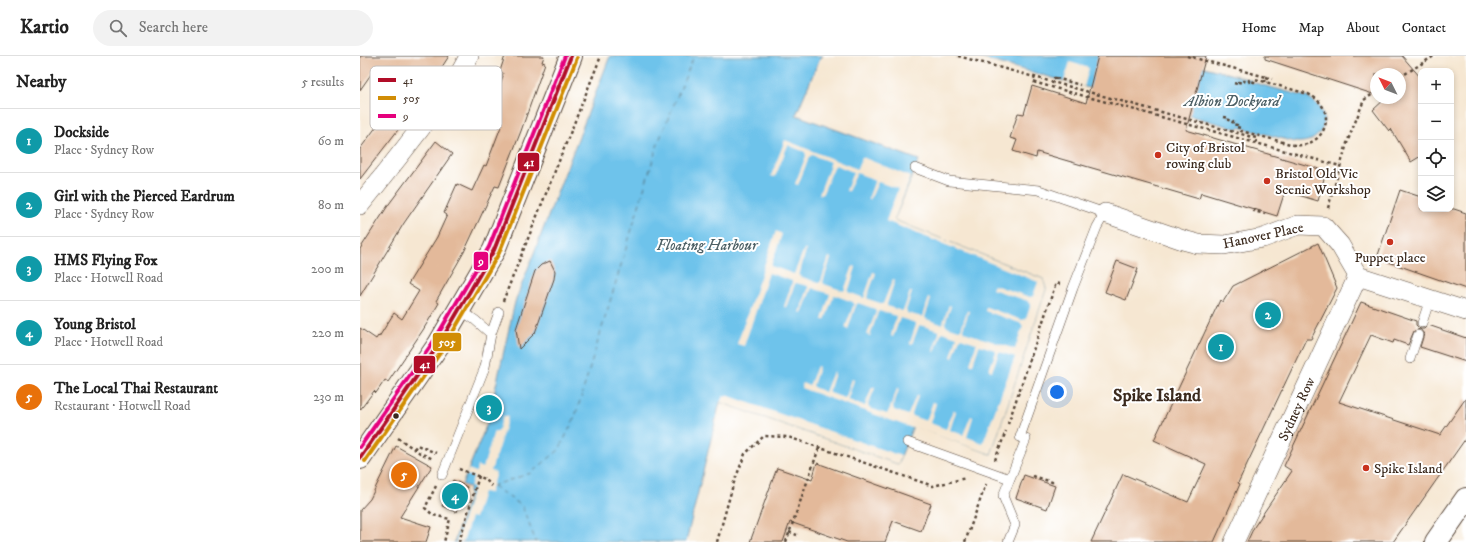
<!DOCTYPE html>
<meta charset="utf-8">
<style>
:root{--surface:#fff;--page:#f2f2f2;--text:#222;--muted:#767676;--line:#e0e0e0;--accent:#111827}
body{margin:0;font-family:"IM FELL DW Pica",serif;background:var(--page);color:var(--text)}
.controls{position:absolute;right:12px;top:12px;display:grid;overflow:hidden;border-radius:8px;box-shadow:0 2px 6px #0003}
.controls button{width:36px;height:36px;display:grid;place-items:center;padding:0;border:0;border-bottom:1px solid var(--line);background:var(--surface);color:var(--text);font:20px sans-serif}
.compass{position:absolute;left:1010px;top:12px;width:36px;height:36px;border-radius:50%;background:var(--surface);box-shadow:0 2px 6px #0003;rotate:312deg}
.you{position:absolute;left:697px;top:336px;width:14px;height:14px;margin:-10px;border:3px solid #fff;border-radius:50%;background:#1a73e8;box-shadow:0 0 0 6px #1a73e833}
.badge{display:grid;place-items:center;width:26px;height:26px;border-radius:50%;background:var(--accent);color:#fff;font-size:13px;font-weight:700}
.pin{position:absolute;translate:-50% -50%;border:2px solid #fff;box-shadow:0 1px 4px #0006}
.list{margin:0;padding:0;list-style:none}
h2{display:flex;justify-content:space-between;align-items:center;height:52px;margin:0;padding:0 16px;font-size:17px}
h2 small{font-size:13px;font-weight:400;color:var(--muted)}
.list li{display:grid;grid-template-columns:26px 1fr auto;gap:12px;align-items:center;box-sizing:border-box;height:64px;padding:0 16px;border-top:1px solid var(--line)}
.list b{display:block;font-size:15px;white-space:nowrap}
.list p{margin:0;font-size:13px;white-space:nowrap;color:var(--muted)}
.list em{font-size:13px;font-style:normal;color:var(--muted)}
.icon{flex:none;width:22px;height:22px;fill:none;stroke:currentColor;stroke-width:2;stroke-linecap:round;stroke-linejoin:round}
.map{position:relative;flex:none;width:1106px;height:486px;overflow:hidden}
header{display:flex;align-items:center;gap:24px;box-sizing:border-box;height:56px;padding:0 20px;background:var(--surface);border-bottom:1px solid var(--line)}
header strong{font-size:19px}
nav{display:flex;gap:22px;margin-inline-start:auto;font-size:14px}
.search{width:280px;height:36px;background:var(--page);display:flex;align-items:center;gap:10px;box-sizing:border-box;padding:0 14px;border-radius:22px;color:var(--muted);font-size:15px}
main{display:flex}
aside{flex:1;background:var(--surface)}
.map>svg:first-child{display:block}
.water{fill:#6ec3eb;stroke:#547684}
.pier{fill:#f6e7d2}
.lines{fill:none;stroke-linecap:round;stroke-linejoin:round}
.ferry{stroke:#4d6066;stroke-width:1;stroke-dasharray:5 4;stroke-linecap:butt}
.building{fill:#e3b99a}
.lane-casing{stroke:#574639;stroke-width:10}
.street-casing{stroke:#574639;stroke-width:20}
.secondary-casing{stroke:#574639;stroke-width:24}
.primary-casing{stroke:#574639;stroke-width:24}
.path{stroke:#574639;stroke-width:2.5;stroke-dasharray:3 3;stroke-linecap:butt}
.lane{stroke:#fff;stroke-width:9}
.street{stroke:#fff;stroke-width:19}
.secondary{stroke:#fff;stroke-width:22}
.primary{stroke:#fff;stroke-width:22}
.path-bridge{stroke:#574639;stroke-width:2.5;stroke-dasharray:3 3;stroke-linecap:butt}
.bus-1-casing{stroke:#fff;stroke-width:7}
.bus-2-casing{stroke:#fff;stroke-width:7}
.bus-3-casing{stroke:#fff;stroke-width:7}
.bus-1{stroke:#b10d28;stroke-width:4}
.bus-2{stroke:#d18d06;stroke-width:4}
.bus-3{stroke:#e5007d;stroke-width:4}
.poi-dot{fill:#c8321e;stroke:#fff;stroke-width:1.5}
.bus-dot{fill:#3b2a1e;stroke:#fff;stroke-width:1.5}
.labels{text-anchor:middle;stroke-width:4;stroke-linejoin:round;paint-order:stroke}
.poi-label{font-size:14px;fill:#3b2a1e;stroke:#fff;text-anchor:start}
.street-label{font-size:14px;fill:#3b2a1e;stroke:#fff}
.water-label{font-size:15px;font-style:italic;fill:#4d6066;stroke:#fff}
.district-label{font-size:18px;font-weight:bold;fill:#3b2a1e;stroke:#fff}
.key{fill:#fff;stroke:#c4bfbc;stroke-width:1}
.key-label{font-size:11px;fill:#3b2a1e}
.line-badge{stroke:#fff;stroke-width:1.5}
.badge-label{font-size:11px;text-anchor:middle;font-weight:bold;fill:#fff}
</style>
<header>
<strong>Kartio</strong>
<div class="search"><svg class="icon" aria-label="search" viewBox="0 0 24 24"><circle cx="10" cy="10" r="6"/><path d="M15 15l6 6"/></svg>Search here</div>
<nav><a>Home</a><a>Map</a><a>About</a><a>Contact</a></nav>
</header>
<main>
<aside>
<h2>Nearby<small>5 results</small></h2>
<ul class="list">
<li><span class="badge" style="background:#0f9aa8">1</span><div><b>Dockside</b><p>Place · Sydney Row</p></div><em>60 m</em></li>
<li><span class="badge" style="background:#0f9aa8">2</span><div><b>Girl with the Pierced Eardrum</b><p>Place · Sydney Row</p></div><em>80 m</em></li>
<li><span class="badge" style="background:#0f9aa8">3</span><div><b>HMS Flying Fox</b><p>Place · Hotwell Road</p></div><em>200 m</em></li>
<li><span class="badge" style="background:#0f9aa8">4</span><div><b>Young Bristol</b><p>Place · Hotwell Road</p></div><em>220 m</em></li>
<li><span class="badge" style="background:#e8710a">5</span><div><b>The Local Thai Restaurant</b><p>Restaurant · Hotwell Road</p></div><em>230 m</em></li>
</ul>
</aside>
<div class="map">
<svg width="1106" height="486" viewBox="0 0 1106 486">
<rect width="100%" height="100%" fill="#fff"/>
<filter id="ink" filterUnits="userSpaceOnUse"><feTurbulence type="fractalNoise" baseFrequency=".025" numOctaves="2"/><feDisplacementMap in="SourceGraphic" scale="8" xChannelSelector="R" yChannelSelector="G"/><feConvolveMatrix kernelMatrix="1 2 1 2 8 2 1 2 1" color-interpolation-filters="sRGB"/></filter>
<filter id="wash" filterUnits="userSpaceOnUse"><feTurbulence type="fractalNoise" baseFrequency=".012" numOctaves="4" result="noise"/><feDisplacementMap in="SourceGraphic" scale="16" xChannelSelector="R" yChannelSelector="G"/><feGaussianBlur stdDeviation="0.9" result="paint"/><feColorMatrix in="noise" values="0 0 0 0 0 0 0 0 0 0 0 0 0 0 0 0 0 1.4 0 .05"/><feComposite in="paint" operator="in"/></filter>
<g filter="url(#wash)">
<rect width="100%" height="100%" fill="#f6e7d2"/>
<path class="water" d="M250 0H463L459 4 436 59 559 104 534 164 683 223 686 233 631 398 553 370 538 408 360 346 326 486H94L109 441V431L102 429 128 365 155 246Z
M613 0H805L891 24V26L947 41C975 55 966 89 935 86L879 71 878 73Z"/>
<path class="pier" d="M710 6 729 12 724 31 704 25Z
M425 84 497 113 502 101 551 121 534 164 683 223 686 233 631 398 553 371 552 372 441 332 442 327 449 330 450 328 457 310 459 311 453 329V331L465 336 473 316 475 317 469 335 470 337 484 342 486 341 492 323 494 324 488 342V344L505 350 512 331 515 332 508 349 509 352 527 358 531 350 537 333H539L533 351 534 354 548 359 556 340H558L552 358V360L566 365 573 346 576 347 570 367 586 373 594 354 596 355 590 374 603 379 611 360 613 361 607 381 623 387 655 301 639 296 632 315 629 314 636 296 635 294 620 289 619 290 613 308H610L616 290V287L601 282 599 284 593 302 591 301 597 281 583 276 581 278 575 296 573 295 579 277V275L560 269 559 270 552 288 550 287 556 269V267L540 262 533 281 531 280 536 260 519 255 518 256 510 280 507 279 516 256 515 253 498 247 496 249 488 273 485 272 494 248 493 246 474 239 465 264H462L470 238 452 232 451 234 442 257 440 256 448 233V230L436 227 435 228 426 251H424L432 227V225L409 217 384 290 377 288 416 175 422 178 411 210 434 218 444 193 446 194 439 220 459 227 461 225 469 201 471 202 463 226 464 228 484 235 493 210 496 211 488 236 504 242 513 216 516 217 507 241 508 243 523 248 533 223 535 224 527 248V250L542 255 544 253 550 236H552L546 254 547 257 562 261 563 260 569 242 571 243 565 261 566 263 581 268 583 267 589 249 591 250 585 267 586 270 599 274 601 273 607 255H609L603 273 604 276 655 293 663 270 660 267 625 255 626 251 662 264 666 263 671 248 668 245 632 233 634 229 670 241 673 240 678 226 526 165 538 133 518 126 510 144 508 143 515 124 497 117 488 135H486L493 116 476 109 474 111 462 139 459 138 470 109V106L452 99 449 101 438 129 435 128 446 100 445 96 428 89 415 121 411 120Z
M367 339 369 340 541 400 538 408 360 346 363 341Z
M143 360 148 361 131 415 136 416 130 437 123 436 115 462 111 461 103 486H96L113 432 110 431 113 421 106 419 108 413 116 416 117 410 123 412 134 375 138 376Z"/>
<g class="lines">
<path class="ferry" d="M132 430 171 417 199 394 215 361 298 87 334 0
M133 430 162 450 176 486"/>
</g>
<g id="blocks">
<path class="building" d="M0 0H89L58 48 0 123V93L44 33 14 14 0 34Z
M145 0H184L182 6 185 7 161 75 139 131 135 130 104 196 76 245 79 247 63 274 28 326 25 324 16 337 14 335 0 354V272L16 283 18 280 19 281 34 257 42 263 59 235 48 228 77 181 87 159 84 157 97 128 112 135 124 109 126 110 142 68 128 63 143 20H142L143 17 140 15Z
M738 0H846L826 74 966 115 958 145 925 135 917 160 841 137 839 143 677 96 676 102 653 95 657 84 650 82 658 57 664 58 672 30 726 47Z
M905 0H1042L1061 22V100L1051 106 1031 73 1029 75 1013 54 1026 42H1040V18H1016V39L905 3Z
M76 85 92 98 44 167 0 240V193L29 148Z
M1040 134 1061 141V153H1094L1106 157V233L1017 202Z
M958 187 977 232 951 283H946L878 427 880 428 854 486H731L763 418 828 446 846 408 794 384 860 244 863 246 873 230Z
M190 205 195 215 194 223 175 277 159 293 156 273 175 215 181 209Z
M757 205 778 213 766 244 745 236Z
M1001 246 1056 265V269L1060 273H1064L1068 269 1106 282V306L1060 291 1064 278 1060 273 1054 275 1048 289 1034 284 1033 287 1011 279 979 346 1080 379 1106 342V382L1033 486H887L894 471 932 415 924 410Z
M36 390 72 410 40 461 71 471 66 486H0V454L10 443Z
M457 407 571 448 561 475 533 465 525 486H487L430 466 423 486H390L417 412 452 424Z
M664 419 695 430 687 453 656 442Z
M93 424 107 431 96 456 82 450Z"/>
</g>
</g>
<g filter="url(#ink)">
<use href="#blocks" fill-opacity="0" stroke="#574639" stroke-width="1"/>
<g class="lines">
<defs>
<path id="lane" d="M555 112 589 125 679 134 745 157 737 171 713 232 660 381 666 383 643 440 655 469 648 486
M99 253 115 264 131 278
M1062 267 1070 243
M1050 303 1058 279
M547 386 650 423
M82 419 125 311 131 278 139 256"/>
<g id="street">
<path d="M0 149C25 118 49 88 72 57 86 38 99 21 109 0"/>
<path d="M745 157 823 184 838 188 864 189 903 182 938 169 963 170 980 189 998 220 1106 255"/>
<path id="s1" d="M874 486 998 220"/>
</g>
<path id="secondary" d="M1076 486 1106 443"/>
<path id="primary" d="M0 402 79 288 134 194 211 0"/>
</defs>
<use href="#lane" class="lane-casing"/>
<use href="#street" class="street-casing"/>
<use href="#secondary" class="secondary-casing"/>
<use href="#primary" class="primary-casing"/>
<path class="path" d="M598 0 892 81 897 82 896 87
M827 0 906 21 905 26
M675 21 673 26 980 110
M906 21 912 23
M1040 21 1074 0
M696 22 720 29
M864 61 869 62 868 64 873 65 872 68 877 69 876 71 881 72V75L934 89C967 92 979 52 948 38L895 23 894 26 889 24V26L884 25 883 27 878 26V28L873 27
M968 152 988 84 1004 44 1016 36
M895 153 894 155 905 158
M143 245 241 0
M648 368 696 227 700 228
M38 382 60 397 73 403
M54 393 57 389 76 397
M635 404 646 375
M99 413 125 423 132 430
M673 420 692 426 691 429
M76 430 65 452 73 459 90 463 84 486
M429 476 437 479
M99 486 119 420
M357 486 373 429 385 398 404 380 428 381 573 430 606 422
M426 486 459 392
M605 486 626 428"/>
<use href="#lane" class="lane"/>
<use href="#street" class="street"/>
<use href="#secondary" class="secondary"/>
<use href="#primary" class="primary"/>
<path class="path-bridge" d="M692 28 694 22H696"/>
<defs>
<path id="bus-1" d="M0 402 79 288 134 194 211 0"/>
<path id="bus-2" d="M5 405 84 291 139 197 217 2"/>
<path id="bus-3" d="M0 391 74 285 129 191 205 0"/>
</defs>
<use href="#bus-1" class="bus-1-casing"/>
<use href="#bus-2" class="bus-2-casing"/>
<use href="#bus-3" class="bus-3-casing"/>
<use href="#bus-1" class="bus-1"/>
<use href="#bus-2" class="bus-2"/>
<use href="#bus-3" class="bus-3"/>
</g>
</g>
<g class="poi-dot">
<circle cx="798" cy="99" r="4"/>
<circle cx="907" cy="125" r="4"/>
<circle cx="1030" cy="186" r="4"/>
<circle cx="1006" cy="412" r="4"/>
</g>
<circle class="bus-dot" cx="36" cy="360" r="3.5"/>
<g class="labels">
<g class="poi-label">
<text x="806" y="96">City of Bristol<tspan x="806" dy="16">rowing club</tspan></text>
<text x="915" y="122">Bristol Old Vic<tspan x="915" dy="16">Scenic Workshop</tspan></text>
<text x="1030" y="206" text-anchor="middle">Puppet place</text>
<text x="1014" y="417">Spike Island</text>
</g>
<g class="street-label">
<text transform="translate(903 179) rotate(-12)" y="5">Hanover Place</text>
<text dy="5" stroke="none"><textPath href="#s1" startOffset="147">Sydney Row</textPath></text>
</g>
<g class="water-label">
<text x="872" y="50">Albion Dockyard</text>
<text x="347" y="194">Floating Harbour</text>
</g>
<g class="district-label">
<text x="797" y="345">Spike Island</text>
</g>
</g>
<rect x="10" y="10" width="132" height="64" rx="6" class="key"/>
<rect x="18" y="22" width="18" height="4" fill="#b10d28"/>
<rect x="18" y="40" width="18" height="4" fill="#d18d06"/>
<rect x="18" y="58" width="18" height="4" fill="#e5007d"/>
<g class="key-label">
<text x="43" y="28">41</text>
<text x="43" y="46">505</text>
<text x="43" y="64">9</text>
</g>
<g class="line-badge">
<rect x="157" y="96" width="23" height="20" rx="4" fill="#b10d28"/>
<rect x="113" y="195" width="16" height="20" rx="4" fill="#e5007d"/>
<rect x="72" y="276" width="30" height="20" rx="4" fill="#d18d06"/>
<rect x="53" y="299" width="23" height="19" rx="4" fill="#b10d28"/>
</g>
<g class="badge-label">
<text x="169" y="110">41</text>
<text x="121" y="209">9</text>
<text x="87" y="290">505</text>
<text x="65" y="312">41</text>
</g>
</svg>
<div class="controls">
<button>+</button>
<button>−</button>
<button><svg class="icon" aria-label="locate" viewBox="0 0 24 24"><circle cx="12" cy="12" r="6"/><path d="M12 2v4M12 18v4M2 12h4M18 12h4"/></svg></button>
<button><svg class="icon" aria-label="layers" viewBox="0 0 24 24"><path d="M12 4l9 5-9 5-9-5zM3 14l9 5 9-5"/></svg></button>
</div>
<svg class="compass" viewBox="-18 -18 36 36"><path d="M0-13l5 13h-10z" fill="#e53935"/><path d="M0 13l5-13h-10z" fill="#767676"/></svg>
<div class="you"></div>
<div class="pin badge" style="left:861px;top:291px;background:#0f9aa8">1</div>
<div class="pin badge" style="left:908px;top:259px;background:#0f9aa8">2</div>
<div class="pin badge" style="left:129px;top:352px;background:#0f9aa8">3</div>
<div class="pin badge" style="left:95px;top:440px;background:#0f9aa8">4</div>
<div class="pin badge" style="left:44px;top:419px;background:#e8710a">5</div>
</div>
</main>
